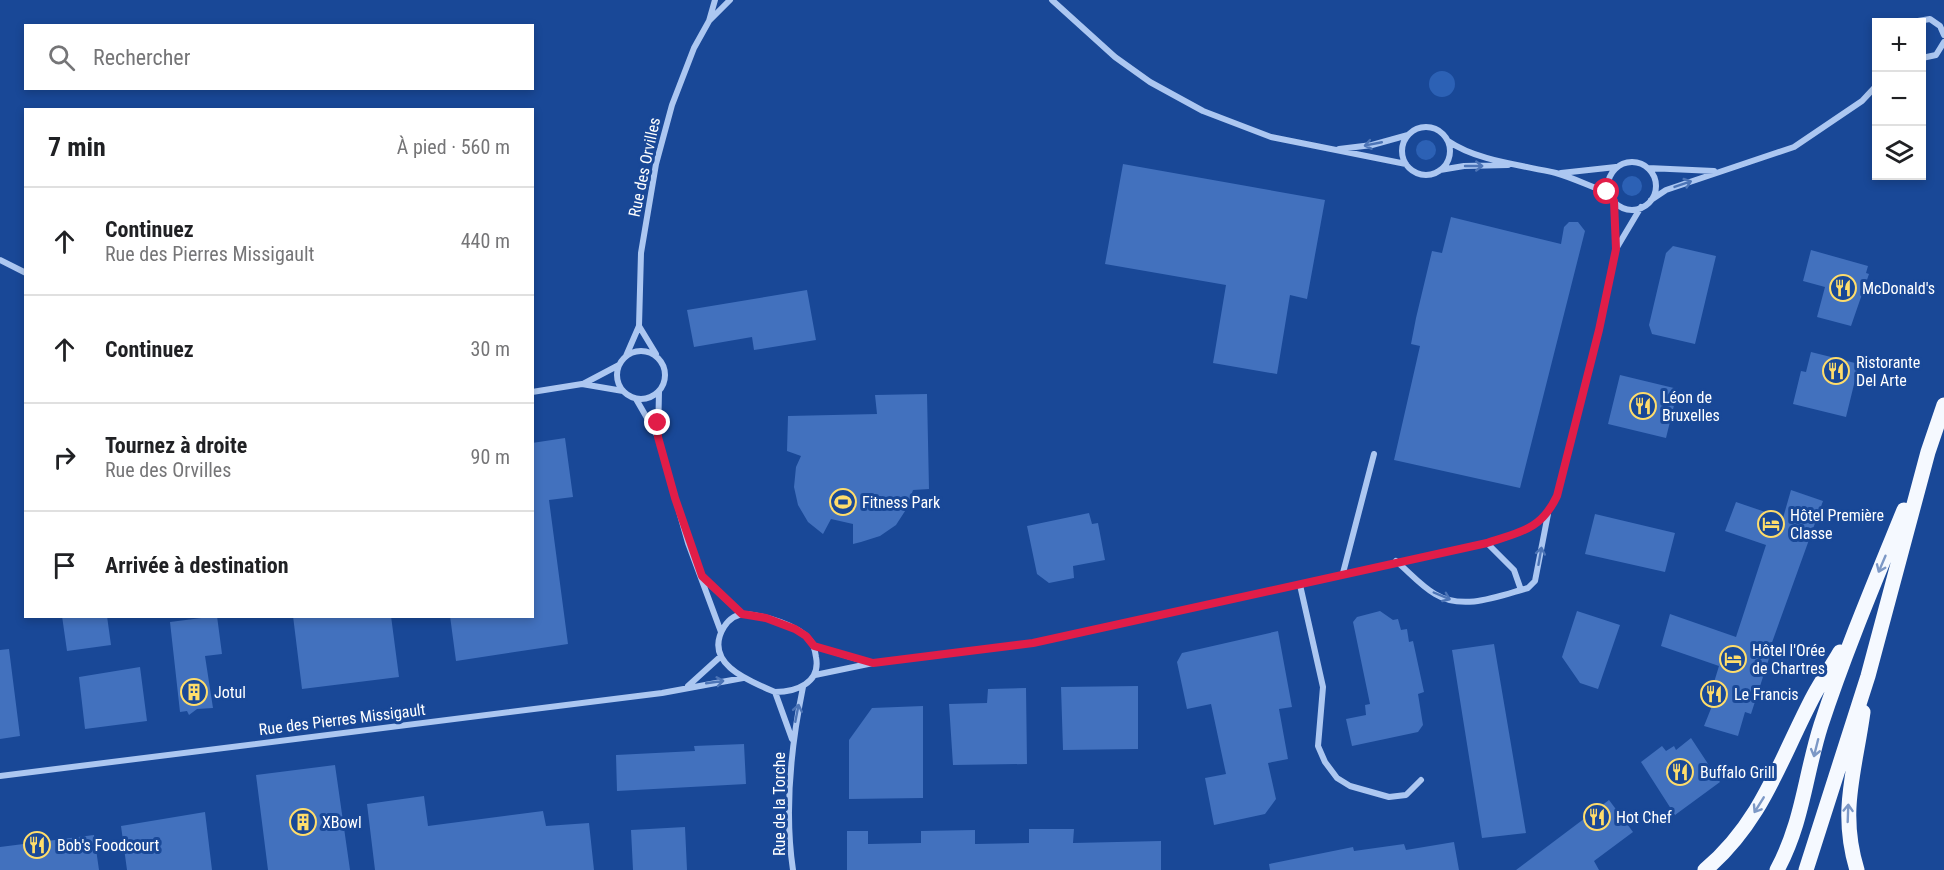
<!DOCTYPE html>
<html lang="fr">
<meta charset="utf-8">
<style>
:root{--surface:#fff;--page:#f2f2f2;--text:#202124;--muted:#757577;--line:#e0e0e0}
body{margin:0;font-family:"Roboto Condensed",sans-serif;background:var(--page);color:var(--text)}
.controls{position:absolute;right:18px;top:18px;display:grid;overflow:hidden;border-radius:0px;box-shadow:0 3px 9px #0003}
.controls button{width:54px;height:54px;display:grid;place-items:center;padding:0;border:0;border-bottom:2px solid var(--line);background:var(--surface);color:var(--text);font:30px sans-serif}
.stop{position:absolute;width:18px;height:18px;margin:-14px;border:4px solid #e11d48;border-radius:50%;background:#fff}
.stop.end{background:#e11d48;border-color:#fff;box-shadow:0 2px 6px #0008}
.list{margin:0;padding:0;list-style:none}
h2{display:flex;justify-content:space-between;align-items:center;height:78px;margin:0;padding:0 24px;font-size:26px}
h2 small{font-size:20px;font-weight:400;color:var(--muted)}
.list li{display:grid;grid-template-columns:39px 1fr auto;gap:18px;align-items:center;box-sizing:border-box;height:108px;padding:0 24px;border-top:2px solid var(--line)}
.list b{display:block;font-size:22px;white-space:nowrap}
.list p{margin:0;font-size:20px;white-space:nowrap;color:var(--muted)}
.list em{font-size:20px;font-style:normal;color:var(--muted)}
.icon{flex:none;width:33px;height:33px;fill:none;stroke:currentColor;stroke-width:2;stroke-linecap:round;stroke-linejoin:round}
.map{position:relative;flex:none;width:1944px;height:870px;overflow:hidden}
.search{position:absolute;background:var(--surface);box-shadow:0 3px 9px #0003;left:24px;top:24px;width:510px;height:66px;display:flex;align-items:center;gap:15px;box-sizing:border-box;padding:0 21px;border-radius:0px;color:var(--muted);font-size:22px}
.panel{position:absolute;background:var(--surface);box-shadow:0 3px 9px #0003;left:24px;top:108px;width:510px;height:510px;border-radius:0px}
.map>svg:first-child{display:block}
.green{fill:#2c61b5}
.building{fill:#4271be}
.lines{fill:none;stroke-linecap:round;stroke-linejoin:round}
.street{stroke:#acc7f1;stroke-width:6}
.primary{stroke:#f5f9ff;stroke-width:15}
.oneway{stroke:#4c74b6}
.oneway2{stroke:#7c98c6}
.route{stroke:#e11d48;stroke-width:8}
.labels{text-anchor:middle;stroke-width:6;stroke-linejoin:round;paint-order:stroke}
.street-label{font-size:16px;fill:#fff;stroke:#194897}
.poi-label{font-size:16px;fill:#fff;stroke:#194897;text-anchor:start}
</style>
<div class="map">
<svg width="1944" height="870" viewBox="0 0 1944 870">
<rect width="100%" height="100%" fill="#194897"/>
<path class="green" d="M1429 84a13 13 0 1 1 26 0a13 13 0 1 1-26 0Z
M1416 150a10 10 0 1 1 20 0a10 10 0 1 1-20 0Z
M1622 186a10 10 0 1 1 20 0a10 10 0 1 1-20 0Z"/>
<path class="building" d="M1123 164 1325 200 1307 299 1290 295 1277 374 1213 363 1226 285 1105 264Z
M1451 217 1561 244 1564 227 1569 222H1578L1585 231 1520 488 1394 460 1420 346 1411 344 1416 318 1432 251 1442 253Z
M1673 246 1716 256 1695 344 1652 334 1649 325 1666 253Z
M1811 250 1868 266 1866 273 1869 274 1851 326 1817 317 1825 287 1803 281Z
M807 290 816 340 754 350 752 337 694 347 687 310Z
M1811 352 1859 364 1846 417 1793 404 1801 371 1806 372Z
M1620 375 1678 389 1666 438 1608 424Z
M927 394 929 489 913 490 907 508 896 525 880 536 861 542 853 544V524L831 519 823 534 808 522 798 505 794 487 796 467 801 456 787 451 788 416 877 414 875 395Z
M565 438 573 497 549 500 568 644 456 661 450 616H532V443Z
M1791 490 1823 501 1770 648 1772 649 1751 714 1745 712 1738 736 1704 726 1712 706 1707 705 1719 666 1661 646 1670 614 1736 637 1766 545 1725 531 1736 502 1783 518Z
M1089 513 1092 524 1098 523 1105 560 1073 566 1074 578 1049 583 1037 574 1027 526Z
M1595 514 1675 533 1665 572 1585 554Z
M1380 611 1393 620 1398 619 1401 630 1407 629 1409 642 1413 641 1424 692 1418 694 1423 725 1418 732 1352 746 1346 719 1366 715 1365 705 1370 704 1353 622 1357 617Z
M1577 611 1620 625 1598 689 1580 683 1562 657Z
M62 616H107L111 645 67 651Z
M217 616 222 654 205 656 213 708 197 709 189 715 187 711 180 712 170 622Z
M293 616H391L399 677 302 689Z
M1278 631 1292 707 1279 709 1288 759 1268 763 1276 799 1265 814 1214 825 1205 778 1226 774 1211 704 1187 709 1177 662 1182 653Z
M1494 644 1526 833 1482 838 1452 650Z
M9 649 20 736 0 739V650Z
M140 667 147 721 85 729 79 677Z
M1138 686V749L1063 750 1061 687Z
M1026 688 1027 764 953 765 949 704 987 703 988 689Z
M923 706V798L849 799V740L872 708Z
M1691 738 1720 782 1675 815 1641 762 1662 746 1666 751 1674 746 1676 750Z
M744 744 746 784 617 791 616 755 695 751 694 746Z
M335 765 350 870H268L256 775Z
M424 796 428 826 543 811 546 826 589 823 594 870H375L367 804Z
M1609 800 1633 832 1594 861 1599 870H1516Z
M205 812 212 870H127L121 826Z
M685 827 687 870H633L631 830Z
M1029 829H1074L1073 843 1161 841V870H847V831H868V844L921 843V831L975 830V844L1029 843Z
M94 835 99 870H0V847Z
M1454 842 1459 870H1270L1269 864 1353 847 1354 851 1404 844 1406 850Z"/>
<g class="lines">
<path class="street" d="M1052 0 1115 57 1150 82 1203 111 1271 137 1406 164
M709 21 730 0
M1912 22 1930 19 1940 26 1944 35
M1922 58 1936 55 1944 42
M1402 151a24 24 0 1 1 48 0a24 24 0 1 1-48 0Z
M1448 141C1477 161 1522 165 1556 173 1574 178 1591 187 1609 193
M1339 149 1372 145 1408 135
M1608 186a24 24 0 1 1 48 0a24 24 0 1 1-48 0Z
M1648 168 1714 171
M1440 170 1464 166 1508 165
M1561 173 1616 167
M1651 200 1666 190 1794 147 1862 101 1876 86
M1616 249 1641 207
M0 260 26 273
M639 326 656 354
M617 375a24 24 0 1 1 48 0a24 24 0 1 1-48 0Z
M626 356 639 326 641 253 656 164 672 105 694 48 709 21 715 0
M583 384 619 365
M532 392 582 384 623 391
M636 399 658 437 688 543 721 632
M658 436 659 392
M1396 561C1408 571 1421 586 1435 594 1461 610 1494 598 1521 590L1514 570 1487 543
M1343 573 1374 454
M704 579 742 614
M1300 585 1323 687 1318 746 1325 762 1337 778 1350 786 1389 797 1406 795 1421 780
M1521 590 1528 588 1535 581 1548 514
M814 646 870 663
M815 675 873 663 1033 643 1487 543C1521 532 1541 530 1557 496L1599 330 1616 249 1614 201
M688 686 720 657
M775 692C796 692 821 683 816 657 815 650 814 645 810 640 798 625 765 616 746 614 736 614 729 619 724 627 702 663 749 681 775 692L792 739
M0 776 662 693 743 678
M793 870C784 810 791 746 803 687"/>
<path class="primary" d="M1705 870C1763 821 1780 759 1814 695 1822 680 1832 666 1840 652
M1777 870C1803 822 1805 775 1821 725 1845 652 1875 581 1904 510
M1806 870 1868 676 1928 452 1944 405
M1857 870C1839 811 1855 771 1863 712"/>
</g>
<defs><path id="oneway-shaft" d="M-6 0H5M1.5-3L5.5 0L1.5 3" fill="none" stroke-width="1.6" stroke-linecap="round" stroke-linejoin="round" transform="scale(1.5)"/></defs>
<g class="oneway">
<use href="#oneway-shaft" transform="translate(1373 144) rotate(169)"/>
<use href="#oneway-shaft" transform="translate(1474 166)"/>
<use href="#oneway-shaft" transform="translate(1683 184) rotate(-19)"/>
<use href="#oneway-shaft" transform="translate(1540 556) rotate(-80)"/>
<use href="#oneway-shaft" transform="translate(1442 596) rotate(23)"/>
<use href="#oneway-shaft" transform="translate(715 682) rotate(-8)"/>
<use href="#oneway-shaft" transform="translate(797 713) rotate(-79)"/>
</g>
<g class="oneway2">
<use href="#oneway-shaft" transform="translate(1882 564) rotate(113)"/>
<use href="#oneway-shaft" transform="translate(1816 748) rotate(104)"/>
<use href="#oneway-shaft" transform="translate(1759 805) rotate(122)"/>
<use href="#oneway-shaft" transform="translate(1848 813) rotate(-88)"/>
</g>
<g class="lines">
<path class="route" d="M658 423V437L675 498 702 576 742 614 766 618 795 629 806 636 814 646 873 663 1033 643 1487 543C1520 532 1541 530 1557 496L1599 330 1616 249 1614 201 1607 192"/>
</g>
<defs>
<symbol id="restaurant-ring" viewBox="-11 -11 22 22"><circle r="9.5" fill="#194897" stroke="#ffdd6b" stroke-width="1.5"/><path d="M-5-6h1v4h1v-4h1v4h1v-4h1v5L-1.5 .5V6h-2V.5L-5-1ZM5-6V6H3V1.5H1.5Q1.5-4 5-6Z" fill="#ffdd6b"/></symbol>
<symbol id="stadium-ring" viewBox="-11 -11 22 22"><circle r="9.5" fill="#194897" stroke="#ffdd6b" stroke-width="1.5"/><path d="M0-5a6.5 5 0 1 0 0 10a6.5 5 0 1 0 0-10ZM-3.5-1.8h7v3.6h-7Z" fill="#ffdd6b"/></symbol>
<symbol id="hotel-ring" viewBox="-11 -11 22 22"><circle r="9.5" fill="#194897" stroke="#ffdd6b" stroke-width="1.5"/><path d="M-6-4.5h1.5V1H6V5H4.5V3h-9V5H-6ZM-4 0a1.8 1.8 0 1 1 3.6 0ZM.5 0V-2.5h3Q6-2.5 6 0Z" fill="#ffdd6b"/></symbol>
<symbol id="building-ring" viewBox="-11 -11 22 22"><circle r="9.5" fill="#194897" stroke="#ffdd6b" stroke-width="1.5"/><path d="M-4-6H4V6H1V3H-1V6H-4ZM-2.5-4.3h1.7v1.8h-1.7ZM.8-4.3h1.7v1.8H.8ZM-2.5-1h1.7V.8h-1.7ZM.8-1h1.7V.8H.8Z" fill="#ffdd6b"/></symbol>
</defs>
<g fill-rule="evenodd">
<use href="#restaurant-ring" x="1828" y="273" width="30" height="30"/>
<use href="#restaurant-ring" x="1821" y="356" width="30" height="30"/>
<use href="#restaurant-ring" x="1628" y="391" width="30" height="30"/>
<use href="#stadium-ring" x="828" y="487" width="30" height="30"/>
<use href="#hotel-ring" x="1756" y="509" width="30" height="30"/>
<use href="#hotel-ring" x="1718" y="644" width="30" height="30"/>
<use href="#building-ring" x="179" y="677" width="30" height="30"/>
<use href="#restaurant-ring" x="1699" y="679" width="30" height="30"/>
<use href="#restaurant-ring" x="1665" y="757" width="30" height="30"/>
<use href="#restaurant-ring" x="1582" y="802" width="30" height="30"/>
<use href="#building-ring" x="288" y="807" width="30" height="30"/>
<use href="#restaurant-ring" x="22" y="830" width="30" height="30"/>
</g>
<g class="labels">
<g class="street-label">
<text transform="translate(644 167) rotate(-78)" y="6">Rue des Orvilles</text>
<text transform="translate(342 719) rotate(-7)" y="6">Rue des Pierres Missigault</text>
<text transform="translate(779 804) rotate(-90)" y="6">Rue de la Torche</text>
</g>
<g class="poi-label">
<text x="1862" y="294">McDonald's</text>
<text x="1856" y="368">Ristorante<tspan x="1856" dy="18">Del Arte</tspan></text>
<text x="1662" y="403">Léon de<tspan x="1662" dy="18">Bruxelles</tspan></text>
<text x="862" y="508">Fitness Park</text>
<text x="1790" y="521">Hôtel Première<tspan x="1790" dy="18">Classe</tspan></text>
<text x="1752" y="656">Hôtel l'Orée<tspan x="1752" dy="18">de Chartres</tspan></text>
<text x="214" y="698">Jotul</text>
<text x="1734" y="700">Le Francis</text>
<text x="1700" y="778">Buffalo Grill</text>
<text x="1616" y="823">Hot Chef</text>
<text x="322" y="828">XBowl</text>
<text x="57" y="851">Bob's Foodcourt</text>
</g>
</g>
</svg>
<div class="controls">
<button>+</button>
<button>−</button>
<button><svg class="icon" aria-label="layers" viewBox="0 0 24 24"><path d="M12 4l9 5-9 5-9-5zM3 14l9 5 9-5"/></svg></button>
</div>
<div class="stop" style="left:1607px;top:192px"></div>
<div class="stop end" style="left:658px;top:423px"></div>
<div class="search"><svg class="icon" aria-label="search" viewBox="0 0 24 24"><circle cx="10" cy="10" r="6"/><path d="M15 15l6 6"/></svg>Rechercher</div>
<section class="panel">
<h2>7 min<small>À pied · 560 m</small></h2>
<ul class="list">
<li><svg class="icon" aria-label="ahead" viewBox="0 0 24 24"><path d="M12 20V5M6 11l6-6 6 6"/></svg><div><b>Continuez</b><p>Rue des Pierres Missigault</p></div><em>440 m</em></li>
<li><svg class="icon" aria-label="ahead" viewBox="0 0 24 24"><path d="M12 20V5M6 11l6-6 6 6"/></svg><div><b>Continuez</b></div><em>30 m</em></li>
<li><svg class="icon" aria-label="right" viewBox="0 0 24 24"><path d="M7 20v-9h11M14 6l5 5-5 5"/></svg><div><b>Tournez à droite</b><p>Rue des Orvilles</p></div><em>90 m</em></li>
<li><svg class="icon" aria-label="arrive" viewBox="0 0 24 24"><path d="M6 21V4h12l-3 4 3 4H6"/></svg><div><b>Arrivée à destination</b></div></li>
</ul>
</section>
</div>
